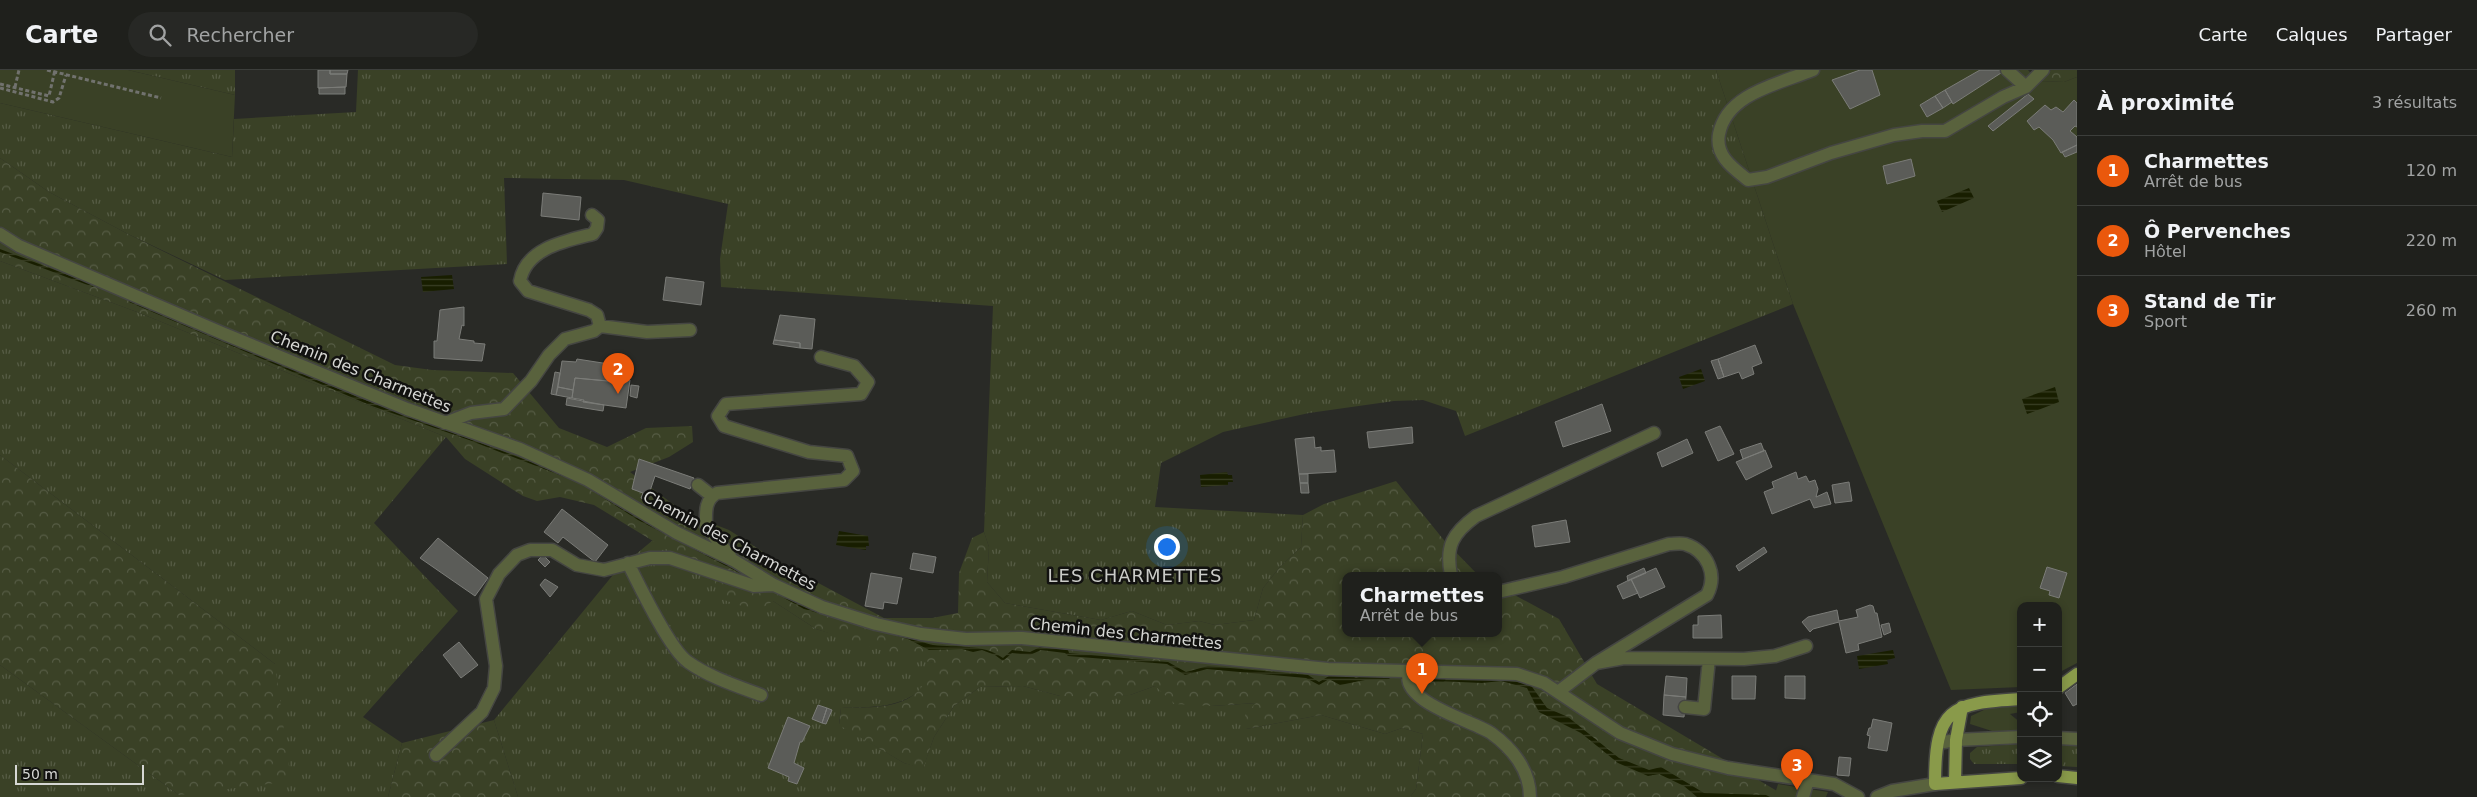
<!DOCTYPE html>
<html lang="fr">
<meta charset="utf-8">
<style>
:root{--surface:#1f201c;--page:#272825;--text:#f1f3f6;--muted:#a1a3a3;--line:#3c3e3b;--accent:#ea580c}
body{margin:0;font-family:"DejaVu Sans",sans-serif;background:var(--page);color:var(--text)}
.controls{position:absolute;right:15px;bottom:15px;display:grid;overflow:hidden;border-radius:10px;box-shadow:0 2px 8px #0003}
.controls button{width:45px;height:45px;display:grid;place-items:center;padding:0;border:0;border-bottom:1px solid var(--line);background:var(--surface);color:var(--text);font:25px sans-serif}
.scale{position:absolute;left:15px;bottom:12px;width:129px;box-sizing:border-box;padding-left:5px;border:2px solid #d6d7d4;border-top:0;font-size:14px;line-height:18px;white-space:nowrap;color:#d6d7d4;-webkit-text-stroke:4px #121210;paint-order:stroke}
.you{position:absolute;left:1166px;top:476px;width:18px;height:18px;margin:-12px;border:4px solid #fff;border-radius:50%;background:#1a73e8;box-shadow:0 0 0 8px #1a73e833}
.badge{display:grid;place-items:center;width:32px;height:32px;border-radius:50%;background:var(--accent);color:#fff;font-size:16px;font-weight:700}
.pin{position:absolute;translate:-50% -41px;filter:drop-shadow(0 1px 2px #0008)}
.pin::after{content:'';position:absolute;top:26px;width:18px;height:15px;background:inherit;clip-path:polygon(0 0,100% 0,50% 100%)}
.popup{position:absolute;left:1342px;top:502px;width:160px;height:65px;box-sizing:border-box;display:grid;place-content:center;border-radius:10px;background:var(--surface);filter:drop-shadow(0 1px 4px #0005);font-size:16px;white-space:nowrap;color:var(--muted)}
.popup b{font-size:19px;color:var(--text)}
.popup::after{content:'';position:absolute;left:50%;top:100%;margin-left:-10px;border:10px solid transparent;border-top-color:var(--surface)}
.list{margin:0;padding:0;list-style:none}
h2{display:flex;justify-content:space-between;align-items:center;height:65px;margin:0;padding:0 20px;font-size:21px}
h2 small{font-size:16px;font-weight:400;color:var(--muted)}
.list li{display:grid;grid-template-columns:32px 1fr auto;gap:15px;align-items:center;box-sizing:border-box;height:70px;padding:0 20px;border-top:1px solid var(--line)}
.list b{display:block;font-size:19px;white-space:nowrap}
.list p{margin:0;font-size:16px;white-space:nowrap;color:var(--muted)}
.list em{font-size:16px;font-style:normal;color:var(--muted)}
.icon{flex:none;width:28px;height:28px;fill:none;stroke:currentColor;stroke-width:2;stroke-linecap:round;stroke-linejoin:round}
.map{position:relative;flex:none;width:2077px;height:727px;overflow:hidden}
header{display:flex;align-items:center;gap:30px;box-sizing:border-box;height:70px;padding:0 25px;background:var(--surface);border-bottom:1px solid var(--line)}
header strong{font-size:24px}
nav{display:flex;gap:28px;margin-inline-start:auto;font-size:18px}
.search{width:350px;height:45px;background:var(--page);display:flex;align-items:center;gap:12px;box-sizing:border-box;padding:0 18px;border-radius:28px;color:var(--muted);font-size:19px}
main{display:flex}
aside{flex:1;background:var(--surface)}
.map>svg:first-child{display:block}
.grass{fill:url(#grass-tufts)}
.forest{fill:url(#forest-crowns)}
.green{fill:#3a4126}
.water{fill:url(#water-rules)}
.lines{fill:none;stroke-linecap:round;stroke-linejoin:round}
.stream{stroke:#181e00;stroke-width:5}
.building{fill:#5b5c58;stroke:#7b7c78}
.minor-casing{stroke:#454642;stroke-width:15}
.major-casing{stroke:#454642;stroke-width:15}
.path{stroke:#71726e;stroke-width:3;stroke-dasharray:4 2.5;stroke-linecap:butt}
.minor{stroke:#59623d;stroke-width:12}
.major{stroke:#899a4a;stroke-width:12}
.labels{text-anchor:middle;stroke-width:5;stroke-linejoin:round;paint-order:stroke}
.street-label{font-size:16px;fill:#d6d7d4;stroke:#121210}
.neighbourhood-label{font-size:18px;letter-spacing:1px;fill:#cacbc7;stroke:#121210}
</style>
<header>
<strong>Carte</strong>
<div class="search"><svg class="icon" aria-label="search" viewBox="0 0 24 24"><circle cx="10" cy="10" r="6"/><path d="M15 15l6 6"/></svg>Rechercher</div>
<nav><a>Carte</a><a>Calques</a><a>Partager</a></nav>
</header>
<main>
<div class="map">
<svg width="2077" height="727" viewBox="0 0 2077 727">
<defs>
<pattern id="grass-tufts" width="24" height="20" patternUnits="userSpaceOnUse" patternTransform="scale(1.25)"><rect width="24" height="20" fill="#3a4126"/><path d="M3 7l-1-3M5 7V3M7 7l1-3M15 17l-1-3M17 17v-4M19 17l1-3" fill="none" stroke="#565c45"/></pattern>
<pattern id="forest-crowns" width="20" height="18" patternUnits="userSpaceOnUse" patternTransform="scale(1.25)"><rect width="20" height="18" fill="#3a4126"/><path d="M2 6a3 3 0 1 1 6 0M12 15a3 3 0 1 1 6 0" fill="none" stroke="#565c45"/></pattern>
<pattern id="water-rules" width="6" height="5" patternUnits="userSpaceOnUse" patternTransform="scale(1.25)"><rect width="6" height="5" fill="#181e00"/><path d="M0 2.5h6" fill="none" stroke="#393e24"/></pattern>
</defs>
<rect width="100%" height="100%" fill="#292a26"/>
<path class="grass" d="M128 0H235V25Z
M358 0H1716L1793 234 1465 366 1456 341 1423 330 1394 331 1309 343 1223 362 1161 393 1155 437 1303 445 1301 477 1280 497 1263 518 1254 550 1215 555 1199 551 1167 555 1132 541 1101 550 1005 533 987 512 989 477 984 462 993 236 721 217 720 189 728 134 624 110 504 108 507 194 225 210 128 164 49 122 0 88V33L232 87 234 49 356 42Z
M0 191 137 242 446 367 374 453 458 541 363 647 402 673 388 727H0V595L179 725 275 594 0 385Z
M653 470 713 507 773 531 816 559 934 593C931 599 930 610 925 615 904 639 870 637 841 638L839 654 904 693 923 698 934 667 954 636 980 617 1023 616 1060 626 1130 625 1155 616 1211 636 1257 633 1246 659 1321 645 1385 664 1402 658 1423 664 1416 719 1410 727H518L494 650 617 500Z
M2021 674V694H1974L1970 689V683L1977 677Z
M2058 674 2077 676V697L2058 696Z"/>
<path class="forest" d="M2051 0H2077V7L2064 12 2037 11Z
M0 88 49 122 128 164 395 295 432 300 513 303 559 358 607 377 646 358 692 356 693 372 669 387 630 402 685 443 729 460 777 491 884 548H932L958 543 959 503 972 468 984 462 989 477 987 512 1005 533 1101 550 1132 541 1167 555 1199 551 1215 555 1254 550 1263 518 1280 497 1301 477 1303 445 1324 434 1396 411 1443 469 1478 505H1346V563H1498V516L1559 549 1597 614 1787 727H1410L1416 719 1423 664 1402 658 1385 664 1321 645 1246 659 1245 644 1256 633 1211 636 1175 634 1155 616 1130 625 1095 627 1060 626 1023 616 980 617 954 636 934 667 923 699 904 693 839 655 841 638C882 637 921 640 933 593L881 580 816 559 773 531 757 541 724 530 712 507 594 435 560 427 537 431 523 426 465 389 446 367 137 242 0 191Z
M0 385 275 594 291 711 179 725 0 595Z
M494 650 518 727H388L402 673Z"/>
<path class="green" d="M0 0H128L235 25 232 87 0 33Z
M1716 0H2028L2038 11 2064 12 2077 7V593L2058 603V536H2021V617L1951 620 1793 234Z
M2021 634V642L2010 644 2021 653V664L1995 662 1970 654 1971 646 1988 638Z
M1778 714 1828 722 1826 727H1774Z"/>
<path class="water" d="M1969 118 1974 128 1942 142 1937 131Z
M0 179 94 215 93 217 0 182Z
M452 205 454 219 423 222 421 207Z
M130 230 360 328 574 408 614 429 638 447 755 508H749L638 450 580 413 469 370 372 336 129 232Z
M1701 299 1705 311 1683 319 1679 307Z
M2055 317 2059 332 2027 344 2022 329Z
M1227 402 1228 405H1232L1233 412H1228V415L1201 417 1200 405Z
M839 461 868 466 869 476H866V480L836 475Z
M785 525C821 546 865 553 905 565 914 567 924 574 933 575 958 578 982 573 1003 588L1012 580 1030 582 1040 577 1068 580 1069 583 1168 592 1186 602 1208 596 1308 605 1319 612 1329 606 1350 605 1356 608 1365 605H1386L1390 609 1365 610 1340 615 1329 609 1319 615 1306 608 1207 599 1185 605 1167 594 1068 586 1065 583 1041 580 1030 585 1012 583 1003 591 995 585 982 580 973 582 962 579 929 580 908 569 804 539 784 528Z
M1893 580 1895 588 1887 590 1888 594 1859 599 1857 586Z
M1438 607C1469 610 1498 608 1530 614L1547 638 1568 647 1619 688 1649 700 1661 697 1704 723 1766 725 1770 727H1697L1684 716 1659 704 1648 706 1618 693 1581 663 1539 642 1527 618 1501 611 1482 613 1438 611Z"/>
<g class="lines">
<path class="stream" d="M1429 609H1443"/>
</g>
<path class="building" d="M318 0H330V4H347L346 17 318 18Z
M330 0H348L347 4H330Z
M1860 0H1872L1880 25 1850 39 1832 10Z
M1980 0H2000L2001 3 1953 34 1945 20Z
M345 17V24H319V18Z
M1945 20 1952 32 1943 38 1935 26Z
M2028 24 2034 29 1993 61 1988 56Z
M1935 26 1943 38 1927 47 1920 35Z
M2074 30 2077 33V57L2075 56 2070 61 2077 67V75L2061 83 2053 70 2039 57 2034 60 2027 51 2045 35 2051 40 2056 37 2063 42Z
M2077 75V82L2065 87 2062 82Z
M1911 89 1915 106 1887 114 1883 96Z
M543 123 581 127 579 150 541 146Z
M666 207 704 212 701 235 663 230Z
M464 237V256L462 255 459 269 474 271V273L485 274 482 291 434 288V271H437L440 240Z
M780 245 815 249 812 279 800 278V273L774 270Z
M774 270 800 273V278L773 274Z
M1755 275 1762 293 1752 297 1754 304 1742 309 1739 302 1724 307 1718 289Z
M577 289 609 294 608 311 575 308 573 320 558 317 562 291 576 292Z
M1718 289 1724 307 1718 309 1711 291Z
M555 302 560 303 556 325 551 324Z
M608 306 630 310 626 338 583 332 584 330 572 328 575 308 608 311Z
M631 315 639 316 637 328 630 326Z
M558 317 573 320 572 328 556 325Z
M567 328 604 335 603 341 566 335Z
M1602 334 1611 361 1563 377 1555 352Z
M1720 356 1734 384 1718 391 1705 362Z
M1412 357 1413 373 1369 378 1367 362Z
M1314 367 1315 378 1321 377V381L1334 380 1336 402 1299 404 1295 369Z
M1687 369 1693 383 1662 397 1657 383Z
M1761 373 1764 381 1743 389 1740 380Z
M1765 380 1772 397 1746 410 1736 392Z
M639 389 694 408 690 419 655 406 647 430 641 428 643 423 632 419Z
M1796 402 1798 409 1806 406 1809 412 1815 410 1818 419 1816 427 1827 422 1831 434 1814 438 1810 429 1772 444 1764 422 1774 418 1772 412Z
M1299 404H1308V413H1300Z
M1849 412 1852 431 1835 433 1832 415Z
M1300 413H1308L1309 423H1301Z
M562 439 608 475 595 492 563 467 558 473 544 462Z
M1566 450 1570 472 1535 477 1532 456Z
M438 468 488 508 475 526 420 488Z
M1764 477 1767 482 1739 501 1736 496Z
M913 483 936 487 933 503 910 499Z
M543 485 550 492 545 497 538 490Z
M2047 497 2067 503 2059 528 2049 525 2050 521 2040 518Z
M1644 498 1646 503 1628 511 1627 506Z
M1656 498 1665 517 1640 528 1631 509Z
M871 503 902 508 897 534 884 532 883 539 865 536Z
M545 509 558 517 550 527 540 515Z
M1631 509 1638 523 1623 529 1617 516Z
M1870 535 1873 536 1875 543H1877L1882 567 1858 574 1859 580 1846 583 1839 552 1813 559 1810 562 1802 552 1808 547 1837 540 1839 551 1858 547 1856 540Z
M1721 545 1722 568H1693V555H1698V546Z
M1889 553 1891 562 1884 565 1881 555Z
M459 572 478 595 461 608 443 585Z
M1666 606 1687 608 1686 627 1664 625Z
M1732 606H1756L1755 629H1732Z
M1785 606H1805V629L1785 628Z
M2077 614V634L2073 636 2065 623Z
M1664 625 1686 627 1684 647 1663 645Z
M818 635 827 638 822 653 812 649Z
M827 638 832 640 826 654 822 653Z
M788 647 810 656 802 672H800L794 693 804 698 797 714 788 711 789 707 768 698Z
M1873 649 1892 653 1887 681 1868 678 1870 666 1867 665 1869 658H1871Z
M1839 687 1851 688 1849 706 1837 705Z"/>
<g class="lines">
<defs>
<path id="minor" d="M1813 0C1779 14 1727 23 1719 64 1715 86 1733 98 1748 110L1767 107 1831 83 1894 65 1922 61H1945L2003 27 2026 17 2043 0
M2007 0 2026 17
M0 164 19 176 222 263 407 339 520 379 588 410 677 463 733 490 774 515 822 537 876 554 921 564 966 569 1022 568 1328 599 1517 604 1544 613 1620 663 1672 684 1728 698 1834 714 1858 727
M600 256 647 262 690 260
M445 353 471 343 504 339 531 311 549 285 565 269 594 261 600 256 597 245 589 240 528 221 520 211C526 178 565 171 593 164L597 158 598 150 592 145
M698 415 712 426
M730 486 706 456C706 444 704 430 717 423L844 410 853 401 847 386 809 382 724 356 718 346 726 334 861 324 868 312 854 296 821 287
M628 493C639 515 670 580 688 592 709 607 737 616 761 625
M1451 505C1445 476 1453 463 1476 446L1654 363
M1498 522 1563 507 1669 474C1674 474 1680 473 1685 474 1707 481 1718 504 1707 525L1596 593
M1410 600C1396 631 1471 650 1491 663 1512 678 1530 700 1530 727
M1558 622 1596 593 1624 588 1744 589 1775 586 1806 576
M1685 637 1704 639 1709 589
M2058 668 2077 669
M1938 673 1956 670 2021 667
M436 685 482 642 494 618 496 596 486 529 499 504 517 485 530 480H552L577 495 604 500 650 488H670L754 516 774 515
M1803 727 1808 710
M1877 727 1892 721 1935 714"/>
<path id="major" d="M2058 618 2077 604
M2021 629C1950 633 1935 638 1935 714L2021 708
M2058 706 2077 708
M1955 711 1956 670 1962 637"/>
</defs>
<use href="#minor" class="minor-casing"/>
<use href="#major" class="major-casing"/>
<path class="path" d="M47 0 161 28
M0 14 49 26 55 0
M15 17 19 0
M0 18 53 32 59 28 66 5"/>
<use href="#minor" class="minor"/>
<use href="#major" class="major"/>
</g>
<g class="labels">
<g class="street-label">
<text transform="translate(361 301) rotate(22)" y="6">Chemin des Charmettes</text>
<text transform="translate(730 470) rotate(28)" y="6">Chemin des Charmettes</text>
<text transform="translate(1126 563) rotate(6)" y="6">Chemin des Charmettes</text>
</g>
<g class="neighbourhood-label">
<text x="1135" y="512">LES CHARMETTES</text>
</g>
</g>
</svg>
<div class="controls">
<button>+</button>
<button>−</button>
<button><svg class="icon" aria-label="locate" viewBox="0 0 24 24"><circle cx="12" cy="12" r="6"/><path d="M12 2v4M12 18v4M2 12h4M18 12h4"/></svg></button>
<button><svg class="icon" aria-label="layers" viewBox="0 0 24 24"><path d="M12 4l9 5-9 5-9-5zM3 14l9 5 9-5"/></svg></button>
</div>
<div class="scale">50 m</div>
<div class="you"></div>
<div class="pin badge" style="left:1422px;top:624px">1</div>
<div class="popup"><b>Charmettes</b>Arrêt de bus</div>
<div class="pin badge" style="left:618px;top:324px">2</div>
<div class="pin badge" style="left:1797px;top:720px">3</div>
</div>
<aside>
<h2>À proximité<small>3 résultats</small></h2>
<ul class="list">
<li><span class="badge">1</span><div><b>Charmettes</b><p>Arrêt de bus</p></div><em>120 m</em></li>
<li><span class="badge">2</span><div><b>Ô Pervenches</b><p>Hôtel</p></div><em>220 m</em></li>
<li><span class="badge">3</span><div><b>Stand de Tir</b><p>Sport</p></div><em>260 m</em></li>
</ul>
</aside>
</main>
